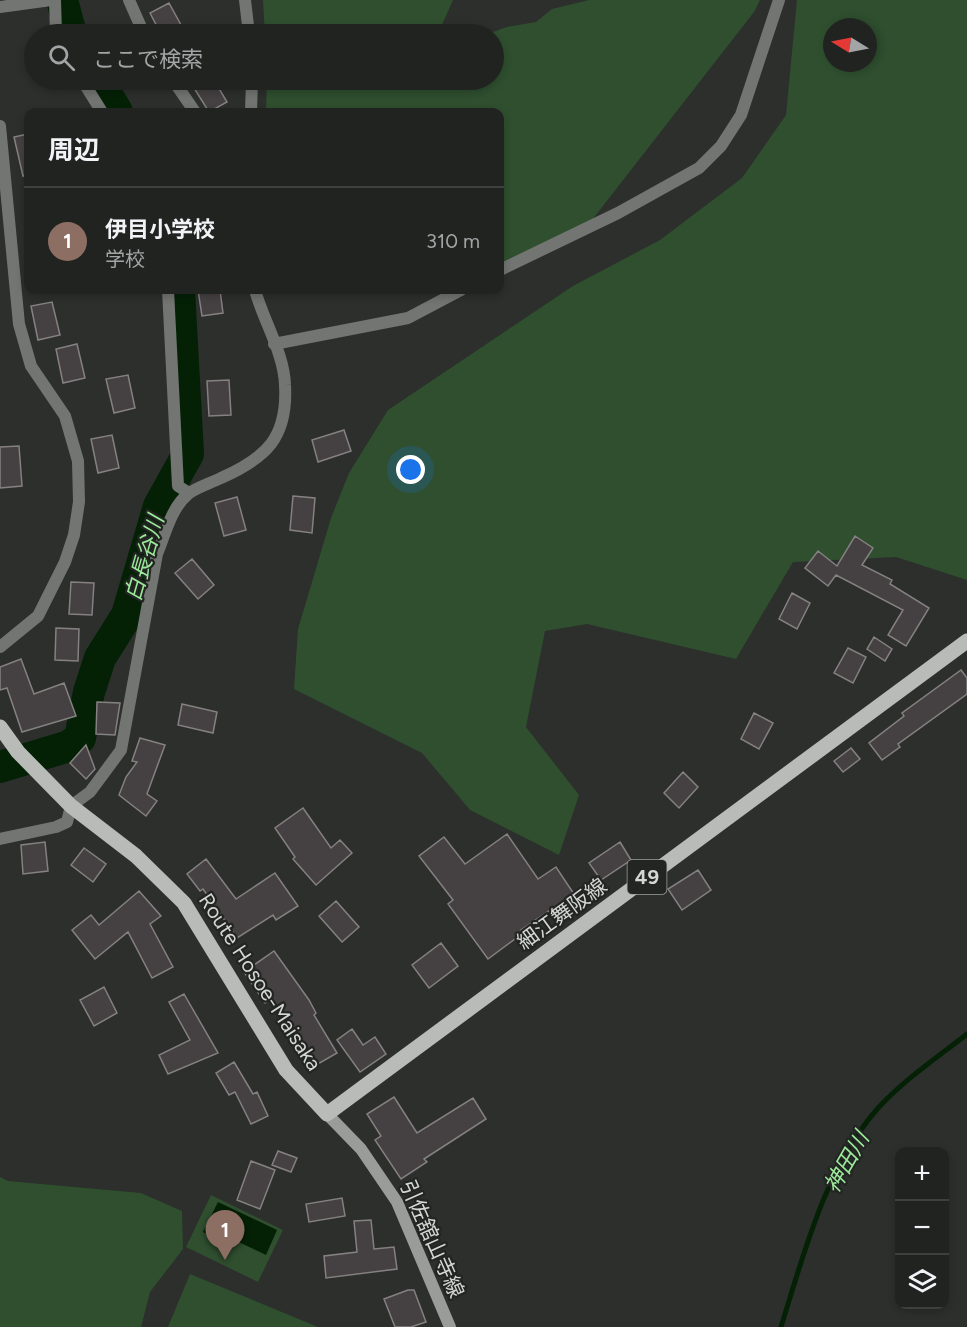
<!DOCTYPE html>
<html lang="ja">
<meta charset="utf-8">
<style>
:root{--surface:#212321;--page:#292b2a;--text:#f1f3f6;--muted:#a2a4a5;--line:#3e403f;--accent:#8bbbb9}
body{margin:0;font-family:Figtree,"Noto Sans JP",sans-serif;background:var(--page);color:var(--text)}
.controls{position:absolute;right:18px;bottom:18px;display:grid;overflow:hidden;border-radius:12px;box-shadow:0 3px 9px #0003}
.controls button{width:54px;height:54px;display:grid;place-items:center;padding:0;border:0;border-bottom:2px solid var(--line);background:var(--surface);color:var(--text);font:30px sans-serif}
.compass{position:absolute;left:823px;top:18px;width:54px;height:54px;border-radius:50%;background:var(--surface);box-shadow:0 3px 9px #0003;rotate:280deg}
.you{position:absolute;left:411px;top:470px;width:21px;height:21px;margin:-15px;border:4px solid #fff;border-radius:50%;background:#1a73e8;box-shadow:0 0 0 9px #1a73e833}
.badge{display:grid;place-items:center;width:39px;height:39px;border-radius:50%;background:var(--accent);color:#fff;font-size:20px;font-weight:700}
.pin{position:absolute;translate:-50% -50px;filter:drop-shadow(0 2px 3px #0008)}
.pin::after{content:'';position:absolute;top:32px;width:21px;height:18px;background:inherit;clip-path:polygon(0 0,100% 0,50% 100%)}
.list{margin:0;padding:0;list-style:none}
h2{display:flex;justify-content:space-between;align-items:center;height:78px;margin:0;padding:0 24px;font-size:26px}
h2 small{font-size:20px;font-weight:400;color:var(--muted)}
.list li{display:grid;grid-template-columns:39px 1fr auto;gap:18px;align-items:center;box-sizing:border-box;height:108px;padding:0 24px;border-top:2px solid var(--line)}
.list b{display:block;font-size:22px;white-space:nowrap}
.list p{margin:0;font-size:20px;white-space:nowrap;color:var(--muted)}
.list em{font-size:20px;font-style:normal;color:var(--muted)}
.icon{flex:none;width:33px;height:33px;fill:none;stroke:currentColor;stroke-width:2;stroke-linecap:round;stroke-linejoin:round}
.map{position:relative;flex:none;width:967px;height:1327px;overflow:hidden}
.search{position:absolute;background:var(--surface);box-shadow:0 3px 9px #0003;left:24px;top:24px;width:480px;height:66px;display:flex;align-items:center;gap:15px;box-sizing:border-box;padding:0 21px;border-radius:33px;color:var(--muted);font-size:22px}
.panel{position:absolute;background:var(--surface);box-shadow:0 3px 9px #0003;left:24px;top:108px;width:480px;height:186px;border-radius:12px}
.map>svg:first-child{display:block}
.green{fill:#2f4f2f;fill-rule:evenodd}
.water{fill:#042106}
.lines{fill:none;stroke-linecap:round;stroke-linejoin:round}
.stream{stroke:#042106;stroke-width:5}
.river{stroke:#042106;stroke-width:32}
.building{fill:#454142;stroke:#858081;stroke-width:1.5}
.minor{stroke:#737573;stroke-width:12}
.secondary{stroke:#9a9c9a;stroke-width:12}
.primary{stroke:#b8bbb8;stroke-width:15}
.labels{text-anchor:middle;stroke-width:4.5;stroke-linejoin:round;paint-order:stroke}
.shield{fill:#232523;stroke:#9fa19f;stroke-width:1.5}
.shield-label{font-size:20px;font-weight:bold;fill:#d4d6d4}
.street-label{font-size:21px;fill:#d4d6d4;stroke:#232523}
.water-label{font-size:22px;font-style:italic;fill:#9be99a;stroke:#232523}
</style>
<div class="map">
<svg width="967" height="1327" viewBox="0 0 967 1327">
<rect width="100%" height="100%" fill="#2c2f2c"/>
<path class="green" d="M263 0H453L441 27 465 34H265Z
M589 0H760L754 12 592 220 500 268V112H266L267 80H494V34H487L507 27 536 22 552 9Z
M797 0H967V580L896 557 793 562 736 659 587 624 545 631 526 727 579 795 559 855 470 810 422 753 294 689 298 629 331 518 349 473 388 410 573 286 660 240 742 178 786 115ZM832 27H868V63H832Z
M0 1177 8 1181 141 1193 182 1211 183 1249 150 1292 141 1327H0Z
M211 1195 283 1230 258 1282 186 1247Z
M190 1274 318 1327H168Z"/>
<path class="water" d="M218 1202 277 1230 266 1255 218 1232 215 1238 203 1232Z"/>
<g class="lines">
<path class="stream" d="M781 1327C804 1253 826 1166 879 1107 905 1079 938 1057 967 1034"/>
<path class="river" d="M62 0 71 34
M98 80 117 112
M0 767 69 746 80 738 89 692 100 658 127 615 159 506 188 454 179 290"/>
</g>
<path class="building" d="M169 3 186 34H161L150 13Z
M189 80H214L227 102 209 112Z
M28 134V175L23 176 14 137Z
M198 290H220L223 313 202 316Z
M52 302 60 335 38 340 31 306Z
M77 344 85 378 63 383 56 349Z
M128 375 135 408 114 413 106 379Z
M229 380 231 415 209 416 207 381Z
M344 430 351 451 318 462 312 440Z
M112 435 119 468 98 473 91 439Z
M19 446 22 486 0 488V447Z
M293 496 315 498 312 533 290 530Z
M237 497 246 530 224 536 215 503Z
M855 536 873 548 862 565 892 580 890 584 929 608 906 646 888 635 903 610 836 575 828 586 805 568 818 551 837 566Z
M192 559 214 585 198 599 175 573Z
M71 582 94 583 92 615 69 614Z
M792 593 810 603 797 629 779 619Z
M56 628 79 629 78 661 55 660Z
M874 637 892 649 885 661 867 649Z
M848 648 866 657 853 683 834 673Z
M21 659 34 694 64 683 76 716 22 732 7 688 0 690V667Z
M961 670 967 678V694L898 744 900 747 882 760 869 743 904 716 902 713Z
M97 702 120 703 115 735 96 734Z
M182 704 217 712 213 733 178 725Z
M754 713 773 723 759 749 741 739Z
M140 738 165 745 147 794 157 801 146 816 119 795 126 777 137 762 132 761Z
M86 745 95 769 86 779 70 763Z
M851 748 860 759 843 772 834 761Z
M683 772 698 787 679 808 664 793Z
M303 808 331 848 340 840 352 853 316 885 293 859 295 857 275 828Z
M507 834 538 879 556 867 574 894 521 930 523 933 488 959 448 904 453 900 419 856 444 837 465 864Z
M45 842 48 871 23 874 21 845Z
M620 842 631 860 601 880 589 863Z
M84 848 106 864 93 882 71 865Z
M206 859 236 899 275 873 298 906 276 920 273 915 237 938 203 889 200 891 187 874Z
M698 870 711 890 682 910 668 889Z
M139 891 161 916 150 924 173 967 152 978 128 932 95 959 72 930 91 915 99 925Z
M336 901 359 927 342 942 319 916Z
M441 943 458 966 429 988 412 965Z
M274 951 309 1000 316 1013 314 1015 337 1053 311 1068 271 999 265 1003 244 972Z
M104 987 117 1013 94 1026 80 1000Z
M184 994 218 1053 168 1074 159 1055 190 1040 169 1002Z
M352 1029 363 1045 375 1037 386 1054 360 1072 337 1040Z
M234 1062 253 1094 257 1092 268 1116 251 1124 235 1092 229 1095 216 1073Z
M394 1097 417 1133 473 1098 486 1119 424 1159 427 1162 401 1179 375 1140 381 1136 367 1114Z
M278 1151 297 1158 291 1172 272 1165Z
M251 1161 275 1170 260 1209 237 1200Z
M342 1198 345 1216 309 1222 306 1204Z
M371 1220 374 1249 394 1247 397 1269 326 1278 324 1256 357 1252 354 1221Z
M408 1290H414L426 1322 411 1327H395L384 1299Z"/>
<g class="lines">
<path class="minor" d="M55 0 56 34
M129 0 144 34
M245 0 249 34
M0 7 51 0
M82 80 102 112
M173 80 195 112
M251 112 252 80
M0 126 19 324 31 366 65 416 78 461 79 502 74 535 65 562 38 616 0 647
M500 270 618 213 699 168 721 146 741 115 779 0
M168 290 178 486 189 493
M274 344 408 318 461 290
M0 839 56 827 67 822 71 806 90 792 121 750 157 554C165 535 171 508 188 494 197 487 211 483 221 478 266 458 288 438 285 385 284 353 263 320 255 290"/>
<path class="secondary" d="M327 1114 361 1149 397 1202 450 1327"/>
<path class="primary" d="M0 727 18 752 71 806 136 856 184 903 286 1070 327 1114 967 641"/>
</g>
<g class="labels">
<rect class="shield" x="627.5" y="860" width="39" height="34" rx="4.5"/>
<g class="shield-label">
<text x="647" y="884">49</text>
</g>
<g class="street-label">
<text transform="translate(562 914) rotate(-36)" y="7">細江舞阪線</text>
<text transform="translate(260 982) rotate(57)" y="7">Route Hosoe-Maisaka</text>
<text transform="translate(432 1239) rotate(66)" y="7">引佐舘山寺線</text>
</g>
<g class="water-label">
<text transform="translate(144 558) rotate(-74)" y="8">白長谷川</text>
<text transform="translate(846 1162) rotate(-60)" y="8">神田川</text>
</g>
</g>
</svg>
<div class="controls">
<button>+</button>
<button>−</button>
<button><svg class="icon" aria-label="layers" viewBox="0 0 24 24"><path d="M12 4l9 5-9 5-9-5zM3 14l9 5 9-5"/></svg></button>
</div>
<svg class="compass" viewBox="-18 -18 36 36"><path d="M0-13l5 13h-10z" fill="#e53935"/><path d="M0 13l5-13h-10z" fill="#a2a4a5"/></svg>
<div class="you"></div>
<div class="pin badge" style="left:225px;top:1260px;background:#8d6e63">1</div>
<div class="search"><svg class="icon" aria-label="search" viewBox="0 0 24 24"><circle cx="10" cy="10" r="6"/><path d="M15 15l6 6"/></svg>ここで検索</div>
<section class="panel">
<h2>周辺<small></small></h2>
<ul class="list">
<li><span class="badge" style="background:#8d6e63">1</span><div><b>伊目小学校</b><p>学校</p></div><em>310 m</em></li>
</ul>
</section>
</div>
